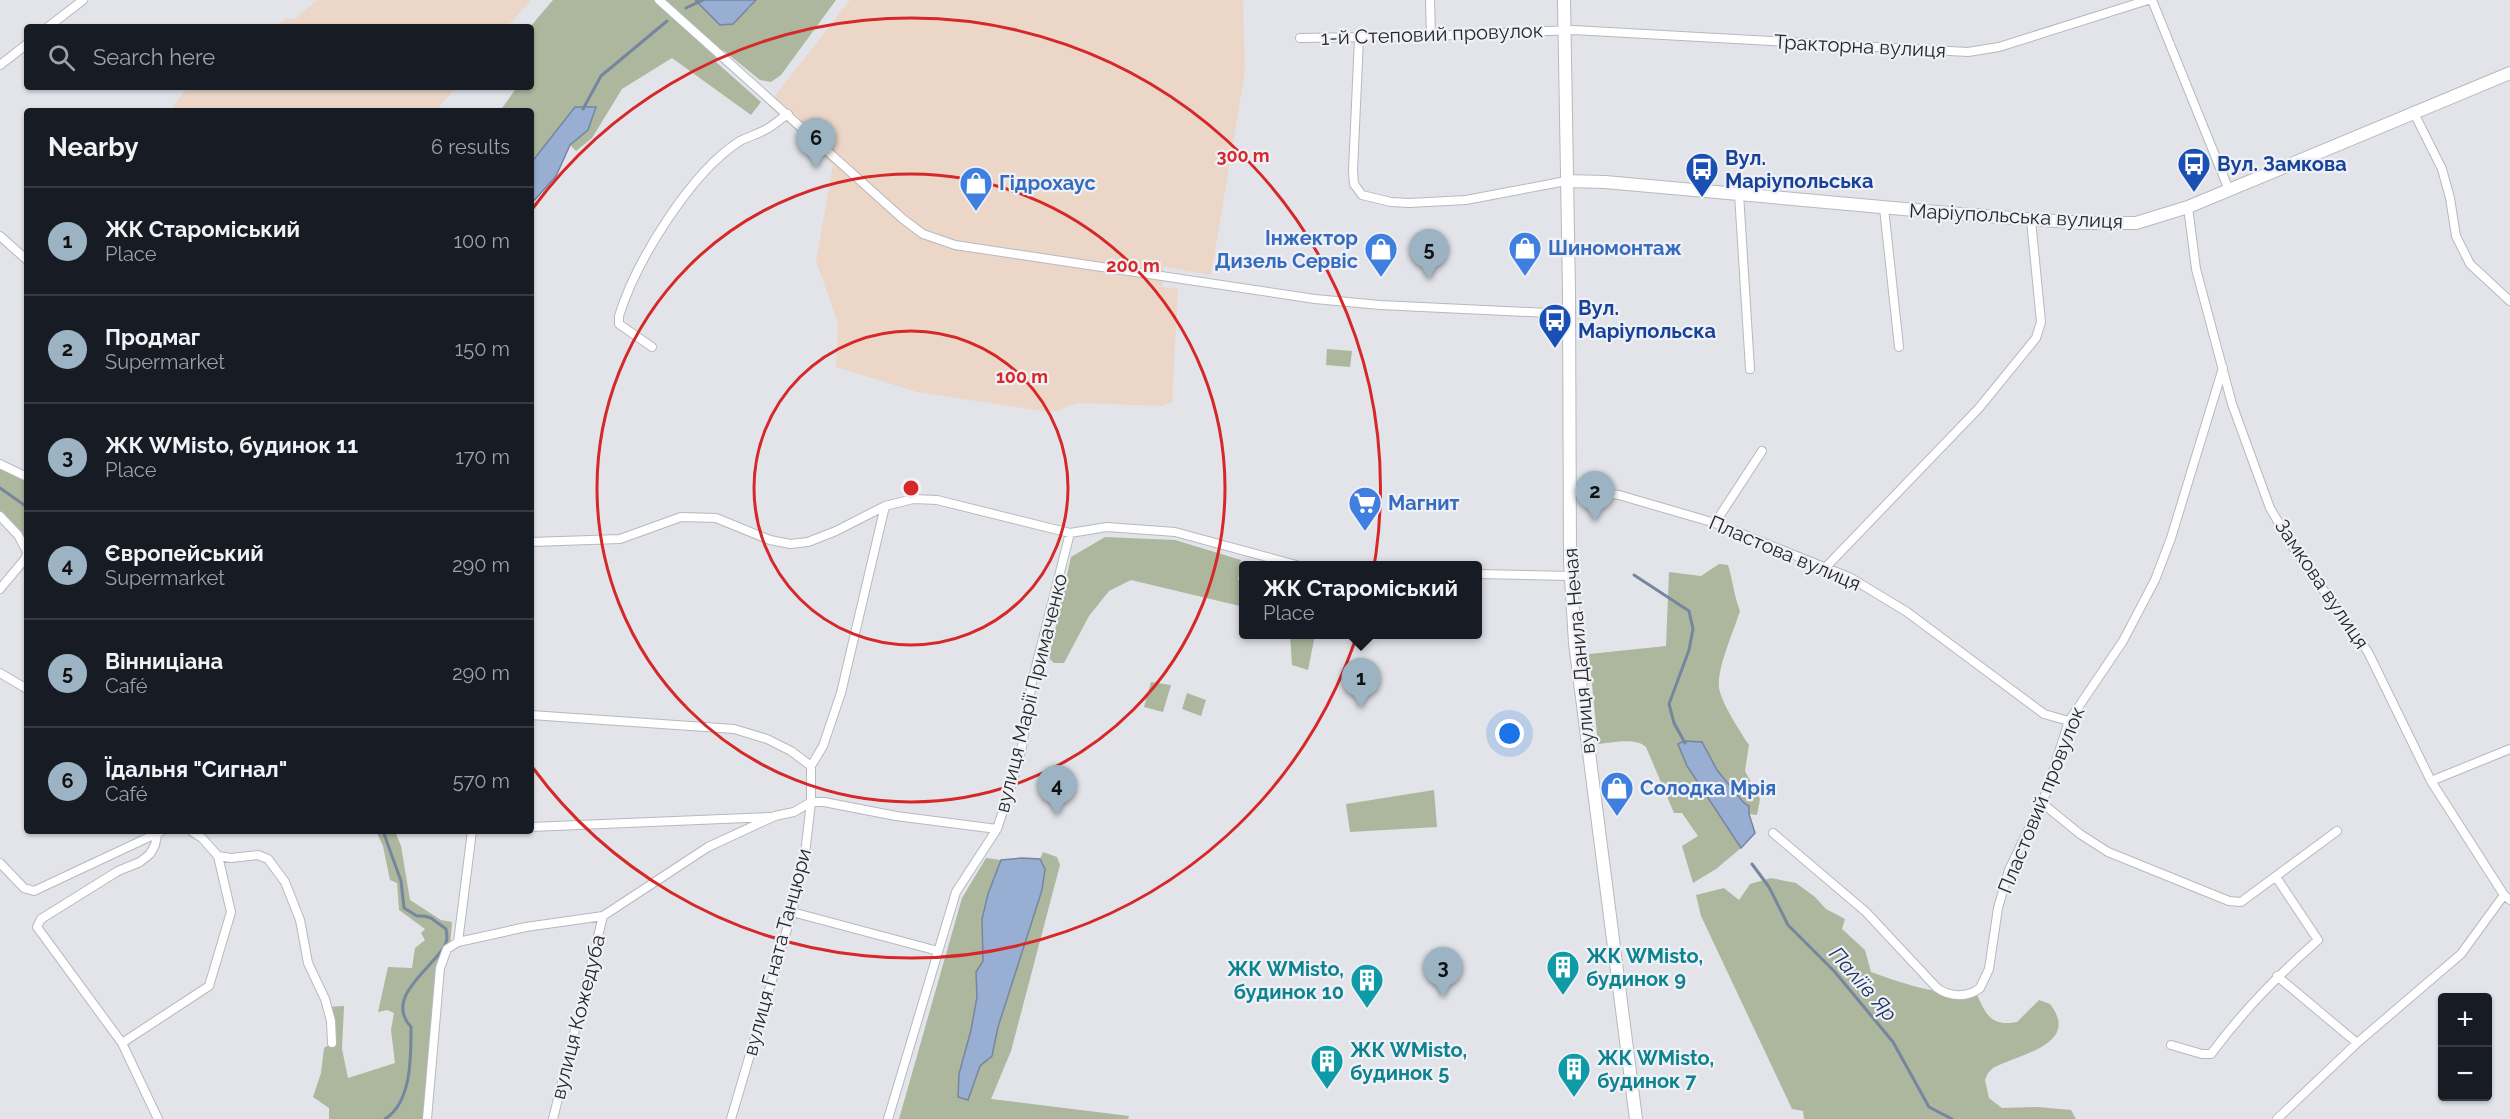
<!DOCTYPE html>
<meta charset="utf-8">
<style>
:root{--surface:#171b24;--page:#242831;--text:#f1f3f6;--muted:#9ea1a6;--line:#363941;--accent:#9bb3c2}
body{margin:0;font-family:Raleway,sans-serif;background:var(--page);color:var(--text)}
.controls{position:absolute;right:18px;bottom:18px;display:grid;overflow:hidden;border-radius:6px;box-shadow:0 2px 4px #0004}
.controls button{width:54px;height:54px;display:grid;place-items:center;padding:0;border:0;border-bottom:2px solid var(--line);background:var(--surface);color:var(--text);font:30px sans-serif}
.you{position:absolute;left:1510px;top:734px;width:21px;height:21px;margin:-15px;border:4px solid #fff;border-radius:50%;background:#1a73e8;box-shadow:0 0 0 9px #1a73e833}
.badge{display:grid;place-items:center;width:39px;height:39px;border-radius:50%;background:var(--accent);color:#111;font-size:20px;font-weight:700}
.pin{position:absolute;translate:-50% -50px;filter:drop-shadow(0 2px 3px #0008)}
.pin::after{content:'';position:absolute;top:32px;width:21px;height:18px;background:inherit;clip-path:polygon(0 0,100% 0,50% 100%)}
.popup{position:absolute;left:1239px;top:561px;width:243px;height:78px;box-sizing:border-box;display:grid;place-content:center;border-radius:6px;background:var(--surface);filter:drop-shadow(0 2px 4px #0005);font-size:20px;white-space:nowrap;color:var(--muted)}
.popup b{font-size:22px;color:var(--text)}
.popup::after{content:'';position:absolute;left:50%;top:100%;margin-left:-12px;border:12px solid transparent;border-top-color:var(--surface)}
.list{margin:0;padding:0;list-style:none}
h2{display:flex;justify-content:space-between;align-items:center;height:78px;margin:0;padding:0 24px;font-size:26px}
h2 small{font-size:20px;font-weight:400;color:var(--muted)}
.list li{display:grid;grid-template-columns:39px 1fr auto;gap:18px;align-items:center;box-sizing:border-box;height:108px;padding:0 24px;border-top:2px solid var(--line)}
.list b{display:block;font-size:22px;white-space:nowrap}
.list p{margin:0;font-size:20px;white-space:nowrap;color:var(--muted)}
.list em{font-size:20px;font-style:normal;color:var(--muted)}
.icon{flex:none;width:33px;height:33px;fill:none;stroke:currentColor;stroke-width:2;stroke-linecap:round;stroke-linejoin:round}
.map{position:relative;flex:none;width:2510px;height:1119px;overflow:hidden}
.search{position:absolute;background:var(--surface);box-shadow:0 2px 4px #0004;left:24px;top:24px;width:510px;height:66px;display:flex;align-items:center;gap:15px;box-sizing:border-box;padding:0 21px;border-radius:6px;color:var(--muted);font-size:22px}
.panel{position:absolute;background:var(--surface);box-shadow:0 2px 4px #0004;left:24px;top:108px;width:510px;height:726px;border-radius:6px}
.map>svg:first-child{display:block}
.industrial{fill:#ebd6c8}
.green{fill:#acb79e}
.water{fill:#98aed2;stroke:#76869f;stroke-width:1.5}
.lines{fill:none;stroke-linecap:round;stroke-linejoin:round}
.stream{stroke:#76869f;stroke-width:3}
.minor-casing{stroke:#b7b9bf;stroke-width:10}
.secondary-casing{stroke:#b7b9bf;stroke-width:14}
.minor{stroke:#fff;stroke-width:8}
.secondary{stroke:#fff;stroke-width:12}
.ring{fill:none;stroke:#d62828;stroke-width:3}
.labels{text-anchor:middle;stroke-width:4.5;stroke-linejoin:round;paint-order:stroke}
.street-label{font-size:20px;fill:#262729;stroke:#f0f1f7}
.transit-label{font-size:20px;font-weight:bold;fill:#164399;stroke:#f0f1f7;text-anchor:start}
.shop-label{font-size:20px;font-weight:bold;fill:#366cbe;stroke:#f0f1f7;text-anchor:start}
.culture-label{font-size:20px;font-weight:bold;fill:#0d838f;stroke:#f0f1f7;text-anchor:start}
.water-label{font-size:21px;font-style:italic;fill:#193563;stroke:#f0f1f7}
.centre{fill:#d62828;stroke:#f0f1f7;stroke-width:3}
.ring-label{font-size:18px;text-anchor:middle;font-weight:bold;fill:#d62828;stroke:#f0f1f7;stroke-width:4.5;stroke-linejoin:round;paint-order:stroke}
</style>
<div class="map">
<svg width="2510" height="1119" viewBox="0 0 2510 1119">
<rect width="100%" height="100%" fill="#e2e4ea"/>
<path class="industrial" d="M317 0H531L507 27H274L287 18 295 19Z
M850 0H1243L1245 71 1211 275 1164 267 1162 287 1178 289 1172 402 1163 406 1077 403 1057 411H1042L917 392 836 367 838 323 816 261 833 165 768 105Z
M188 87H456L436 111H169Z"/>
<path class="green" d="M553 0H695L698 4 749 9 756 0H836L781 75 771 82 760 80 723 50 716 62 761 102 751 115 672 58 622 89 592 138 576 151 570 145 588 129 575 107 531 163V111H500L517 87H531L530 27Z
M1327 349 1352 351 1350 367 1326 365Z
M0 464 27 477V552L0 516Z
M1105 537 1175 540 1241 560 1238 580 1244 582V607L1131 580 1109 591 1089 616 1064 663H1054L1049 658 1071 557Z
M1719 564 1728 565C1733 581 1734 596 1740 611 1734 630 1717 668 1719 687 1720 701 1741 733 1749 745L1745 771 1760 799 1757 815 1749 814 1744 803 1717 770 1702 743 1679 744 1687 766 1741 848 1716 869 1693 883 1682 846 1698 836 1682 813H1674L1646 747C1636 737 1611 743 1598 744L1589 654 1666 646 1669 572 1701 576Z
M1290 635H1315L1308 670 1292 665Z
M1151 682 1171 685 1163 712 1144 707Z
M1187 693 1206 700 1201 716 1182 709Z
M1434 790 1437 827 1350 832 1346 804Z
M376 831H395L401 846 410 900 441 920 452 922 450 947 440 968 427 1119H329V1108L313 1097 321 1073 324 1048 332 1043 327 1007 344 1006 342 1049 348 1078 395 1063 391 1030 394 1013 387 1010 378 1012 388 967 412 968 415 948 425 940 421 933 425 929 399 910 397 883 390 880 383 846Z
M1043 852 1057 857 1060 865 1011 1051 991 1099 1129 1116 1128 1119H899L962 898 986 858 1001 860 988 894 982 919 983 961 976 972 977 997 971 1030 959 1074 968 1100 980 1066 992 1056 998 1027 1042 890 1045 869 1040 859Z
M1771 878 1796 883 1815 897 1826 909 1845 919 1842 929 1865 950 1871 972C1905 984 1940 997 1975 991 1986 1013 1989 1027 2017 1022L2039 1000 2050 1004C2082 1045 2016 1055 1993 1068L1988 1073 1985 1080 1989 1098 2002 1108 2038 1107 2071 1110 2076 1119H1804L1803 1111 1792 1109 1701 916 1696 895 1724 888 1739 900 1750 884Z"/>
<path class="water" d="M695 0H756L733 24 720 25Z
M575 107H596L588 130 570 145 556 176 531 204V163Z
M1684 741 1702 742 1717 770 1744 803 1749 806V814L1755 833 1741 848 1687 766 1678 744Z
M1022 858 1040 859 1045 869 1042 890 998 1027 992 1056 980 1066 968 1100 958 1097 959 1074 971 1030 977 997 976 972 983 961 982 919 988 894 1001 860Z"/>
<g class="lines">
<path class="stream" d="M686 8 703 0
M583 109 601 76 667 21
M0 488 27 507
M1634 575 1689 611 1693 629 1689 650 1669 704 1674 723 1685 743
M383 831 401 881 404 908 417 916H424L431 918 446 929C447 936 448 941 444 947 430 970 384 998 411 1027 411 1056 412 1102 385 1119
M1752 864 1769 887 1788 925 1835 972 1893 1042 1929 1107 1952 1119"/>
<defs>
<path id="minor" d="M659 0 903 219 923 234 955 245 1315 299 1380 305 1569 314
M1430 0 1431 36
M2152 0 2229 190
M48 27 83 0
M1300 38 1431 36 1573 30 1968 52 1999 47 2148 0
M1359 38 1353 171 1354 184 1362 195 1391 202 1409 203 1466 200 1566 181
M0 65 27 44
M2413 111 2442 169 2450 198 2456 236 2470 264 2510 301
M1739 194 1750 369
M2188 207 2196 269 2232 404 2270 508 2296 552 2368 652 2431 781 2504 895 2510 900
M1884 208 1899 347
M0 236 27 260
M652 347 619 324V316C636 261 691 172 740 141 748 137 757 134 765 130 773 126 780 119 788 114
M0 464 27 477
M1570 489 1619 495 1715 523 1851 578 1907 612 2044 714 2069 721
M0 516 18 535 27 552
M1715 523 1762 451
M531 542 620 539 681 517 716 518 770 540 790 544 808 542 836 531 885 506 913 499 937 500 1070 533 1107 527 1175 532 1300 566
M1826 567 1979 408 2036 338 2041 322 2031 220
M1478 574 1571 576
M0 589 25 559 27 553
M0 673 27 689
M531 715 734 729 767 739 791 751 811 766
M2431 781 2510 749
M2042 803 2080 834 2108 852 2229 901 2241 902 2337 831
M531 827 769 817
M191 831 202 838 218 856 231 858 258 855 268 859 285 882 300 920 308 963 325 999 331 1021 332 1043
M1773 833 1866 912 1937 988C1950 997 1967 998 1980 988L1989 969 1998 908 2009 870 2046 793 2069 721 2123 641 2155 580 2171 538 2223 368
M157 835 155 845 150 854 140 862 118 871 41 919 37 927 122 1043 158 1119
M0 863 24 888 34 891 162 831
M792 912 938 951
M458 942 472 831
M2277 976 2357 1043
M122 1043 209 986 231 912 218 856
M2171 1045 2202 1054H2211C2244 1010 2276 977 2318 940L2276 877
M427 1119 440 968 447 949 458 942 526 927 603 916 708 847 775 816 794 812 811 802H824L896 816 997 829
M553 1119 603 916
M731 1119 792 912 805 854 811 802V766L823 746 841 693 885 506
M888 1119 956 892 997 829 1014 777 1022 746 1032 682 1070 533
M2277 1119 2357 1043 2461 954 2504 895"/>
<path id="secondary" d="M1564 0 1569 291 1570 561 1575 643 1636 1119
M1566 181 1605 182 1959 214 2083 223H2136L2188 207 2510 73"/>
</defs>
<use href="#minor" class="minor-casing"/>
<use href="#secondary" class="secondary-casing"/>
<use href="#minor" class="minor"/>
<use href="#secondary" class="secondary"/>
</g>
<g class="ring">
<circle cx="911" cy="488" r="157"/>
<circle cx="911" cy="488" r="314"/>
<path d="M533 208A470 470 0 1 1 533 768"/>
</g>
<defs>
<symbol id="bus-pin" viewBox="-11 -11 22 30"><path d="M0 17L-7.5 6A9.5 9.5 0 1 1 7.5 6Z" fill="#1a4fb4" stroke="#f0f1f7"/><path d="M-5-6H5V4H4V6H2V4H-2V6H-4V4H-5ZM-3.5-4V0h7V-4ZM-3.5 1.2v1.5H-2V1.2ZM2 1.2v1.5H3.5V1.2Z" fill="#fff"/></symbol>
<symbol id="shop-pin" viewBox="-11 -11 22 30"><path d="M0 17L-7.5 6A9.5 9.5 0 1 1 7.5 6Z" fill="#3f7fe0" stroke="#f0f1f7"/><path d="M-5-2.5h2.3a2.7 3.5 0 0 1 5.4 0H5L5.5 6h-11ZM-1.5-2.5h3a1.5 2.3 0 0 0-3 0Z" fill="#fff"/></symbol>
<symbol id="supermarket-pin" viewBox="-11 -11 22 30"><path d="M0 17L-7.5 6A9.5 9.5 0 1 1 7.5 6Z" fill="#3f7fe0" stroke="#f0f1f7"/><path d="M-6-5.5h2.5l.6 2H6L4.5 2H-2.5L-4.4-4H-6ZM-1.5 3.2a1.3 1.3 0 1 0 .1 0ZM3 3.2a1.3 1.3 0 1 0 .1 0Z" fill="#fff"/></symbol>
<symbol id="building-pin" viewBox="-11 -11 22 30"><path d="M0 17L-7.5 6A9.5 9.5 0 1 1 7.5 6Z" fill="#0f9aa8" stroke="#f0f1f7"/><path d="M-4-6H4V6H1V3H-1V6H-4ZM-2.5-4.3h1.7v1.8h-1.7ZM.8-4.3h1.7v1.8H.8ZM-2.5-1h1.7V.8h-1.7ZM.8-1h1.7V.8H.8Z" fill="#fff"/></symbol>
</defs>
<g fill-rule="evenodd">
<use href="#bus-pin" x="2175" y="145" width="38" height="52"/>
<use href="#bus-pin" x="1683" y="150" width="38" height="52"/>
<use href="#shop-pin" x="957" y="164" width="38" height="52"/>
<use href="#shop-pin" x="1506" y="229" width="38" height="52"/>
<use href="#shop-pin" x="1362" y="230" width="38" height="52"/>
<use href="#bus-pin" x="1536" y="301" width="38" height="52"/>
<use href="#supermarket-pin" x="1346" y="484" width="38" height="52"/>
<use href="#shop-pin" x="1598" y="769" width="38" height="52"/>
<use href="#building-pin" x="1544" y="948" width="38" height="52"/>
<use href="#building-pin" x="1348" y="961" width="38" height="52"/>
<use href="#building-pin" x="1308" y="1042" width="38" height="52"/>
<use href="#building-pin" x="1555" y="1050" width="38" height="52"/>
</g>
<g class="labels">
<g class="street-label">
<text transform="translate(1432 34) rotate(-2)" y="7">1-й Степовий провулок</text>
<text transform="translate(1860 46) rotate(3)" y="7">Тракторна вулиця</text>
<text transform="translate(2016 216) rotate(3)" y="7">Маріупольська вулиця</text>
<text transform="translate(1785 553) rotate(23)" y="7">Пластова вулиця</text>
<text transform="translate(2322 584) rotate(56)" y="7">Замкова вулиця</text>
<text transform="translate(1579 651) rotate(-95)" y="7">вулиця Данила Нечая</text>
<text transform="translate(1031 693) rotate(-76)" y="7">вулиця Марії Примаченко</text>
<text transform="translate(2041 800) rotate(-68)" y="7">Пластовий провулок</text>
<text transform="translate(777 952) rotate(-75)" y="7">вулиця Гната Танцюри</text>
<text transform="translate(578 1017) rotate(-76)" y="7">вулиця Кожедуба</text>
</g>
<g class="transit-label">
<text x="1725" y="165">Вул.<tspan x="1725" dy="23">Маріупольська</tspan></text>
<text x="2217" y="171">Вул. Замкова</text>
<text x="1578" y="315">Вул.<tspan x="1578" dy="23">Маріупольска</tspan></text>
</g>
<g class="shop-label">
<text x="999" y="190">Гідрохаус</text>
<text x="1358" y="245" text-anchor="end">Інжектор<tspan x="1358" dy="23">Дизель Сервіс</tspan></text>
<text x="1548" y="255">Шиномонтаж</text>
<text x="1388" y="510">Магнит</text>
<text x="1640" y="795">Солодка Мрія</text>
</g>
<g class="culture-label">
<text x="1586" y="963">ЖК WMisto,<tspan x="1586" dy="23">будинок 9</tspan></text>
<text x="1344" y="976" text-anchor="end">ЖК WMisto,<tspan x="1344" dy="23">будинок 10</tspan></text>
<text x="1350" y="1057">ЖК WMisto,<tspan x="1350" dy="23">будинок 5</tspan></text>
<text x="1597" y="1065">ЖК WMisto,<tspan x="1597" dy="23">будинок 7</tspan></text>
</g>
<g class="water-label">
<text transform="translate(1863 984) rotate(49)" y="7">Паліїв Яр</text>
</g>
</g>
<circle cx="911" cy="488" r="9" class="centre"/>
<g class="ring-label">
<text x="1243" y="162">300 m</text>
<text x="1133" y="272">200 m</text>
<text x="1022" y="383">100 m</text>
</g>
</svg>
<div class="controls">
<button>+</button>
<button>−</button>
</div>
<div class="you"></div>
<div class="pin badge" style="left:1361px;top:708px">1</div>
<div class="popup"><b>ЖК Староміський</b>Place</div>
<div class="pin badge" style="left:1595px;top:521px">2</div>
<div class="pin badge" style="left:1443px;top:997px">3</div>
<div class="pin badge" style="left:1057px;top:815px">4</div>
<div class="pin badge" style="left:1429px;top:279px">5</div>
<div class="pin badge" style="left:816px;top:168px">6</div>
<div class="search"><svg class="icon" aria-label="search" viewBox="0 0 24 24"><circle cx="10" cy="10" r="6"/><path d="M15 15l6 6"/></svg>Search here</div>
<section class="panel">
<h2>Nearby<small>6 results</small></h2>
<ul class="list">
<li><span class="badge">1</span><div><b>ЖК Староміський</b><p>Place</p></div><em>100 m</em></li>
<li><span class="badge">2</span><div><b>Продмаг</b><p>Supermarket</p></div><em>150 m</em></li>
<li><span class="badge">3</span><div><b>ЖК WMisto, будинок 11</b><p>Place</p></div><em>170 m</em></li>
<li><span class="badge">4</span><div><b>Європейський</b><p>Supermarket</p></div><em>290 m</em></li>
<li><span class="badge">5</span><div><b>Вінниціана</b><p>Café</p></div><em>290 m</em></li>
<li><span class="badge">6</span><div><b>Їдальня &quot;Сигнал&quot;</b><p>Café</p></div><em>570 m</em></li>
</ul>
</section>
</div>
